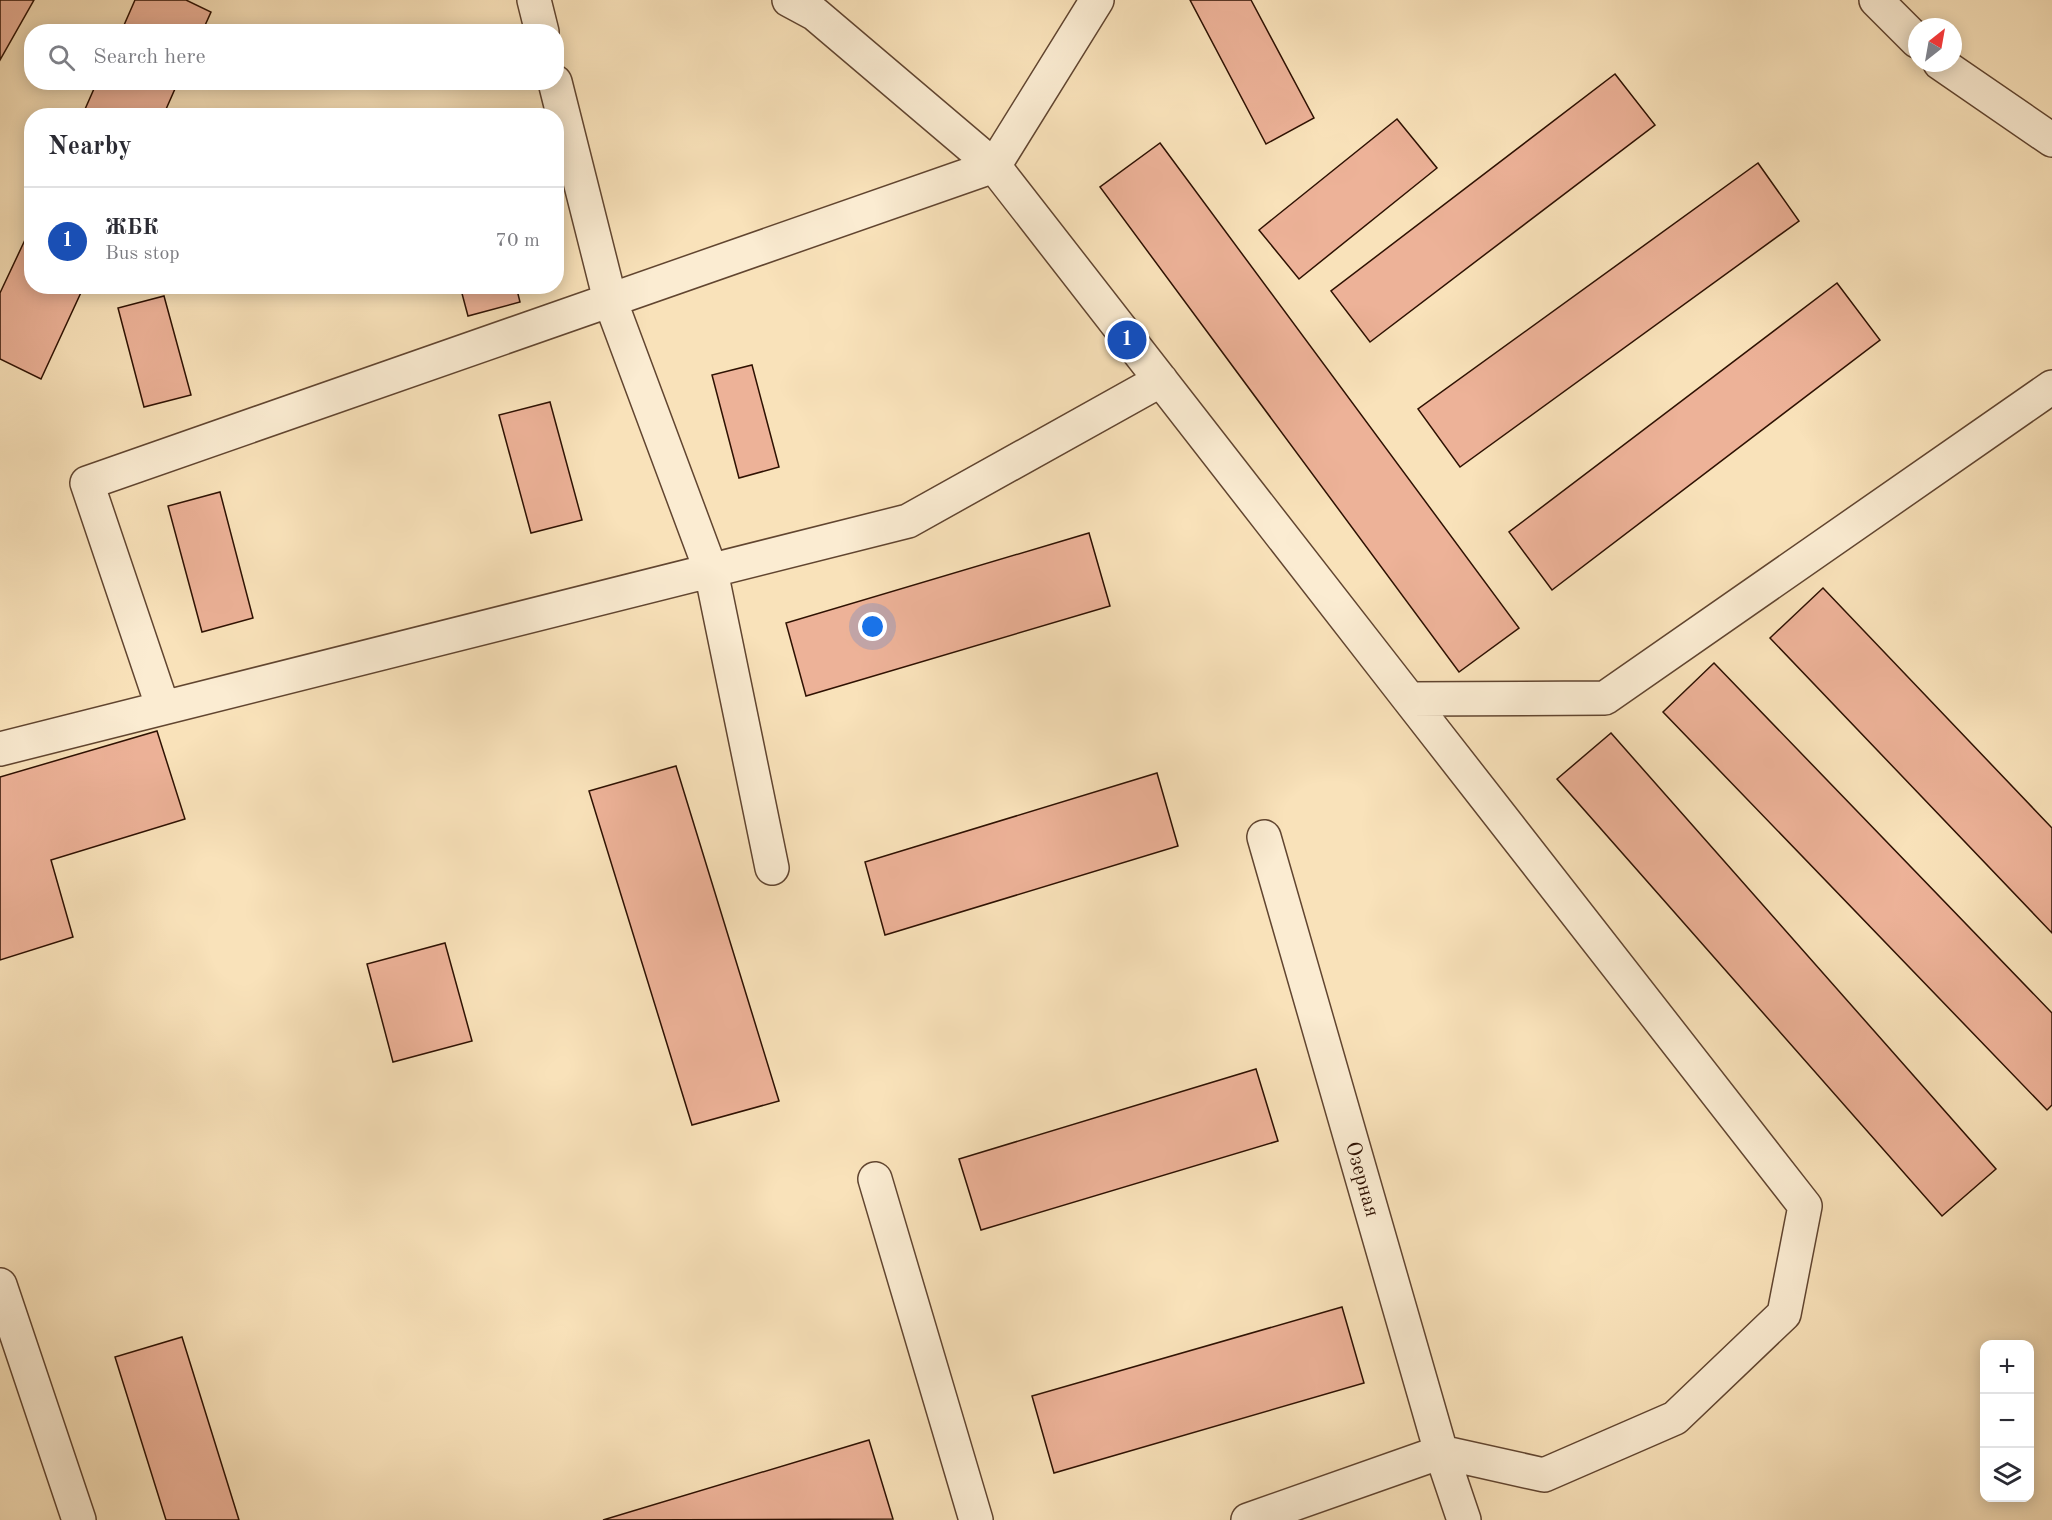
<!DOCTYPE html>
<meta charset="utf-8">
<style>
:root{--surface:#fff;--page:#f2f2f3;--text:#2b2b33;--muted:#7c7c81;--line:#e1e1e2;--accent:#0f766e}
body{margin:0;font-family:"Old Standard TT",serif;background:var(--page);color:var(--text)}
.controls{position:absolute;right:18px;bottom:18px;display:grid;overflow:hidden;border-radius:12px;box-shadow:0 3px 15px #0003}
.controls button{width:54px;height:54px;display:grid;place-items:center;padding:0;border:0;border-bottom:2px solid var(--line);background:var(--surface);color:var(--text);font:30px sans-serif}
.compass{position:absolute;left:1908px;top:18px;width:54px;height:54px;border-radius:50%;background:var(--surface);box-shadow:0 3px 15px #0003;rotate:31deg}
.you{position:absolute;left:873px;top:627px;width:21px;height:21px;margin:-15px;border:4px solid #fff;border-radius:50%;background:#1a73e8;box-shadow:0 0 0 9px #1a73e833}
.badge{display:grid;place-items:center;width:39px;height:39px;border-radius:50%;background:var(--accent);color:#fff;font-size:20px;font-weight:700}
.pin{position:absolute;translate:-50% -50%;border:3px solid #fff;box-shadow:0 2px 6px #0006}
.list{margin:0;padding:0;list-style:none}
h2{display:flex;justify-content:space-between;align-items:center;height:78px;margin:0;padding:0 24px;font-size:26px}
h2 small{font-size:20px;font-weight:400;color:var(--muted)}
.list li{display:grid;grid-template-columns:39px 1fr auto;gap:18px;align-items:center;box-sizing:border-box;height:108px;padding:0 24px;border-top:2px solid var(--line)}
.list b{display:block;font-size:22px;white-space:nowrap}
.list p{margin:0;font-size:20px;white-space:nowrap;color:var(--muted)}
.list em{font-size:20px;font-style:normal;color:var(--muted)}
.icon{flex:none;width:33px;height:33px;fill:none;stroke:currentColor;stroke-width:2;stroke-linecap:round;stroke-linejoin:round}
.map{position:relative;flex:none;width:2052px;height:1520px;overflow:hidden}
.search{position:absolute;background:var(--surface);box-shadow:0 3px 15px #0003;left:24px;top:24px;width:540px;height:66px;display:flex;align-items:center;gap:15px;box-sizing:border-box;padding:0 21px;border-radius:24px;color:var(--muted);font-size:22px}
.panel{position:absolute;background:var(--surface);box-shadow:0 3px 15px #0003;left:24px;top:108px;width:540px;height:186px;border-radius:24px}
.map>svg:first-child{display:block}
.building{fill:#edb298;stroke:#2e1102;stroke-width:1.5}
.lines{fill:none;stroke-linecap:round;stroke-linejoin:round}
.minor-casing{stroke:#614530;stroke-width:36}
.minor{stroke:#fbecd2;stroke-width:33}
.labels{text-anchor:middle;stroke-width:4.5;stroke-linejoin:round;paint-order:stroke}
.street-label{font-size:21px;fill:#2e1102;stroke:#fbecd2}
</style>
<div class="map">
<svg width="2052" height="1520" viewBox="0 0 2052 1520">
<rect width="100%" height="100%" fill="#f9e2ba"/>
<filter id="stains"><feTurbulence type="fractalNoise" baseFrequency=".00333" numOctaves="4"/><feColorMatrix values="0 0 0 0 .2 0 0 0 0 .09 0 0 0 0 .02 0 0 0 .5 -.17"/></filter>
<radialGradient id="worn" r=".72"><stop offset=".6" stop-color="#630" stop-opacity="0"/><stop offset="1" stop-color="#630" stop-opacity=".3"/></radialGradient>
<path class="building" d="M0 0H34L0 60Z
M135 0H186L211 12 202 32H121Z
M1190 0H1251L1314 118 1266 144Z
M1615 74 1655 125 1370 342 1331 291Z
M97 82H178L163 116H82Z
M1397 119 1437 168 1299 279 1259 230Z
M1160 143 1519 628 1459 672 1100 187Z
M1758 163 1799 221 1460 467 1418 409Z
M32 225V286H84L41 379 0 359V293Z
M1837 283 1880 340 1552 590 1509 532Z
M460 286H516L520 302 468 316Z
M164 296 191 395 144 407 118 308Z
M752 365 779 467 739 478 712 375Z
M550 402 582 520 531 533 499 415Z
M220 492 253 618 202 632 168 506Z
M1089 533 1110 606 806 696 786 623Z
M1823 588 2052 828V933L1770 638Z
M1714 663 2052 1013V1105L2047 1110 1663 712Z
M157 731 185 819 51 860 73 937 0 960V777Z
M1611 733 1996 1169 1942 1216 1557 779Z
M676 766 779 1101 692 1125 589 791Z
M1157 773 1178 846 885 935 865 862Z
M445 943 472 1041 393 1062 367 964Z
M1256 1069 1278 1141 981 1230 959 1159Z
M1342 1307 1364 1383 1054 1473 1032 1396Z
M182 1337 239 1520H166L115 1357Z
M869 1440 893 1519 603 1520Z"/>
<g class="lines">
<defs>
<path id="minor" d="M534 0 542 32
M789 0 815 14 994 166 1409 699 1605 698 2052 387
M1097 0 994 166 87 483 163 708 908 521 1161 380
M1876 0 1917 41
M1940 63 2052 140
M555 82 610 300 711 571 772 868
M0 749 163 708
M1264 837 1441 1452 1464 1520
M875 1179 976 1520
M0 1285 79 1520
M1248 1520 1441 1452 1544 1475 1675 1418 1784 1314 1805 1206 1409 699"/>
</defs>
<use href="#minor" class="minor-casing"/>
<use href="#minor" class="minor"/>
</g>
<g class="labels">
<g class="street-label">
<text transform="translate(1363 1179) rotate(74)" y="7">Озерная</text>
</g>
</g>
<rect width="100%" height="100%" filter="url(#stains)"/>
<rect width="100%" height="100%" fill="url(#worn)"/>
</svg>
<div class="controls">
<button>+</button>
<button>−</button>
<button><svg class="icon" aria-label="layers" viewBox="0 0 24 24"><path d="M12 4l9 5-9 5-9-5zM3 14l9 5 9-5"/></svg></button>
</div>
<svg class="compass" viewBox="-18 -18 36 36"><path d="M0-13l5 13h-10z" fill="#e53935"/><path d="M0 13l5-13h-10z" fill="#7c7c81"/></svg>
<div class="you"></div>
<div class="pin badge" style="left:1127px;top:340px;background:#1a4fb4">1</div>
<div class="search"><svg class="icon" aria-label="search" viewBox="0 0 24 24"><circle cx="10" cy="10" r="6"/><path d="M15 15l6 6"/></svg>Search here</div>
<section class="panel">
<h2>Nearby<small></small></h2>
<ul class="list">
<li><span class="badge" style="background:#1a4fb4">1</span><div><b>ЖБК</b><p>Bus stop</p></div><em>70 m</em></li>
</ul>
</section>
</div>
